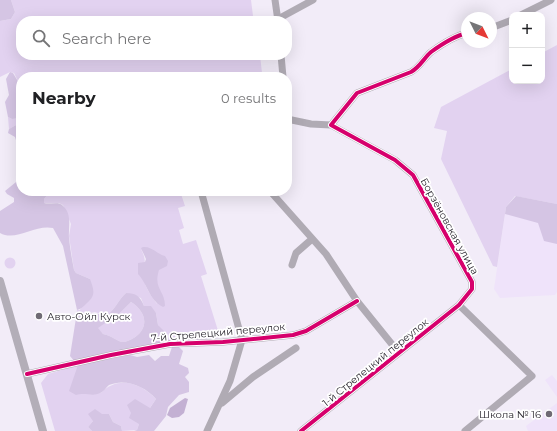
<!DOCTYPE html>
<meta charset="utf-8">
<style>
:root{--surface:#fff;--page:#f6f6f6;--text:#202124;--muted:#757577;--line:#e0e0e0}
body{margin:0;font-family:Montserrat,sans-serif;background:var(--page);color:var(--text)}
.controls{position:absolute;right:12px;top:12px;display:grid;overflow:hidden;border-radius:8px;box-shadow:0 4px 16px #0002}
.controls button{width:36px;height:36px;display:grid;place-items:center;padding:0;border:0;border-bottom:1px solid var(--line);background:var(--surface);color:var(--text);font:20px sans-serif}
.compass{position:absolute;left:461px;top:12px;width:36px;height:36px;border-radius:50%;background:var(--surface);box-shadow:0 4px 16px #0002;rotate:132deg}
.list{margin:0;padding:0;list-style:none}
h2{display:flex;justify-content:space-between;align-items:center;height:52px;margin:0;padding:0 16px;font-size:17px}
h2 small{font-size:13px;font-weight:400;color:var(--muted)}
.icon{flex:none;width:22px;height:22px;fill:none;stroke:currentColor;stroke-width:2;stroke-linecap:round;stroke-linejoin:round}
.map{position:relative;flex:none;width:557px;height:431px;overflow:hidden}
.search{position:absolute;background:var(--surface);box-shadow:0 4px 16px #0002;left:16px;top:16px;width:276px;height:44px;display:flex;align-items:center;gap:10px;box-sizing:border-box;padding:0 14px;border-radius:16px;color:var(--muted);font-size:15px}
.panel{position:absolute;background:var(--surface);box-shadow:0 4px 16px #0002;left:16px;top:72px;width:276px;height:124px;border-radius:16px}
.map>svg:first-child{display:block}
.built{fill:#efe3fa}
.green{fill:#e2d2f0;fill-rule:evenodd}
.forest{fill:#d5c5e4;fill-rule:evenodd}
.water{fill:#c3b0d3}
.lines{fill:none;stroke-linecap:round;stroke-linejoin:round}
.minor{stroke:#b0abb4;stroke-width:7}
.major{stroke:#b3aeb8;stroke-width:8}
.cycleway-casing{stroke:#fff;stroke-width:6}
.cycleway{stroke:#d6006c;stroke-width:4}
.poi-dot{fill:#6f6a74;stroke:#fff;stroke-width:1.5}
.labels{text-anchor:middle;stroke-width:3.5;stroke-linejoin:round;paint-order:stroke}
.street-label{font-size:10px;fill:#28242d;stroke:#fff}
.poi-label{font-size:10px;fill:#28242d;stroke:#fff;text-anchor:start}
</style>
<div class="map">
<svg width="557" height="431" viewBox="0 0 557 431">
<rect width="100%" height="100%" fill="#f2ecf8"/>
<path class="built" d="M557 202V292L555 295 500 298 494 289 506 207Z
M552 375 557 381V397L545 380Z
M557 403V431H528L526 426Z"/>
<path class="green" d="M11 0H251L253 16 239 18V21H21V55H260L262 73 254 74V77H21V103L18 101 17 97 20 85 14 73 10 72 0 77V21L11 19 15 12Z
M557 45V204L515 196 506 207 497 267 493 266 441 159 447 131 434 128 441 107 512 69V81H542V53Z
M8 117 12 119 21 118V126L16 125 9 129Z
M51 191H180L185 206 178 208 184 228 179 230 183 244 196 240 207 274 201 276 220 337 206 341 166 342 158 325 156 313 144 306 141 298 126 293C118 300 115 310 106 316L95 312 82 313 76 318 77 310H80L90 279 76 273 74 270 69 236 71 224 63 205 59 203H44V199ZM141 249 154 269 147 273 157 304C152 297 145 288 144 279 143 265 148 263 141 249Z
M4.5 263a5.5 5.5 0 1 1 11 0a5.5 5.5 0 1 1-11 0Z
M131 302C147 312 150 329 132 339 129 340 126 342 123 342 118 342 111 335 103 334L97 328 120 313Z
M78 365 85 392 101 393C118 375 141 383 156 399L139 424 137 430 122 431 121 426 113 422 109 414 93 421 88 427 92 431H55L41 383 48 374Z"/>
<path class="forest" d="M0 0H11L15 12 11 19 0 21Z
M10 72 13 73 20 85 17 97 18 101 21 103V118L12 119 8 117 5 102 9 95 6 79Z
M16 125 21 126V156L15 137 8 133 9 129Z
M21 178V191H51L44 199V203C49 205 58 201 62 205 73 214 68 227 69 238 70 249 72 259 74 270L76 273 90 279C94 290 96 295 87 303 84 306 81 309 77 310L63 246 53 228C35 224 16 242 0 233V211L14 202V198L7 194 5 191Z
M516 196 557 204V244L544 241 538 223 505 214 506 207Z
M143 247C152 246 157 254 165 256L168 261 167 266 159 270C153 289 165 290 165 306L163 307C149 300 148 285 138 274V263L145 262 146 259 141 248Z
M126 293C136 293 140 296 144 306H151L156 313 158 325 166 333V342L116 351 75 362 70 356 76 318C83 309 96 313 106 316 115 310 118 300 126 293ZM131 302C147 312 150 329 132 339 129 340 126 342 123 342 118 342 111 335 103 334L98 328 120 313Z
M172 347H179L183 351 179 364 188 368 189 373 185 377 189 382V392L179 395 168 407 166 416 154 431H134L137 430 139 424 129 418 131 413 127 405 135 399 150 408 156 399C145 386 125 378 109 385 106 387 104 392 100 393 92 397 86 392 76 395L69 391 78 365 130 355 137 357 149 355 155 361 161 356H169Z
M95 409 102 414H109L113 422 121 426 122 431H92L88 427 93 421 88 414Z"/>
<path class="water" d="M185 398 188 399 184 413 179 417 172 418 167 415 170 408Z"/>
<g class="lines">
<path class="minor" d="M275 0 278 21
M521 15 551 0
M278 19 313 0
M491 28 512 20
M281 55 283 77
M287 119 311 124 331 125
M201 191 242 340 230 381 207 431
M270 191 326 254 357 301 399 353
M292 265 296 253 312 239
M459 305 532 376 465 431
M27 374 111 355 170 344 223 342 293 335 306 331 357 301
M222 403 253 377 296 348
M301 431 459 305 472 289V282L413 175 395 160 331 125 357 93 411 72C420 67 424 58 431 52 442 44 454 36 467 33"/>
<path class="major" d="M0 281 43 431"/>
<defs>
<path id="cycleway" d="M27 374 111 355 170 344 223 342 293 335 306 331 357 301
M301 431 459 305 472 289V282L413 175 395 160 331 125 357 93 411 72C420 67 424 58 431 52 442 44 454 36 467 33"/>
</defs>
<use href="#cycleway" class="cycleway-casing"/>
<use href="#cycleway" class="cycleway"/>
</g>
<g class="poi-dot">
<circle cx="39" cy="316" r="4"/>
<circle cx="549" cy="414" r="4"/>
</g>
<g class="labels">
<g class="street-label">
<text transform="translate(450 226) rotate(61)" y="4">Борзёновская улица</text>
<text transform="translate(218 332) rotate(-5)" y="4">7-й Стрелецкий переулок</text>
<text transform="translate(375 362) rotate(-39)" y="4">1-й Стрелецкий переулок</text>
</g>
<g class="poi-label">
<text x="47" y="320">Авто-Ойл Курск</text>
<text x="541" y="418" text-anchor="end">Школа № 16</text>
</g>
</g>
</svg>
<div class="controls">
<button>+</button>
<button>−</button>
</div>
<svg class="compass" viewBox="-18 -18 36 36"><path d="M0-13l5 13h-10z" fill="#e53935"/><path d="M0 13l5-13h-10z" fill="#757577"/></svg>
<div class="search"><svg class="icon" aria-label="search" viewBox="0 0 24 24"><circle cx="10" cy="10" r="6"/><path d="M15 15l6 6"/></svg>Search here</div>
<section class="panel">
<h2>Nearby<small>0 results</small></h2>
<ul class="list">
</ul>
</section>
</div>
